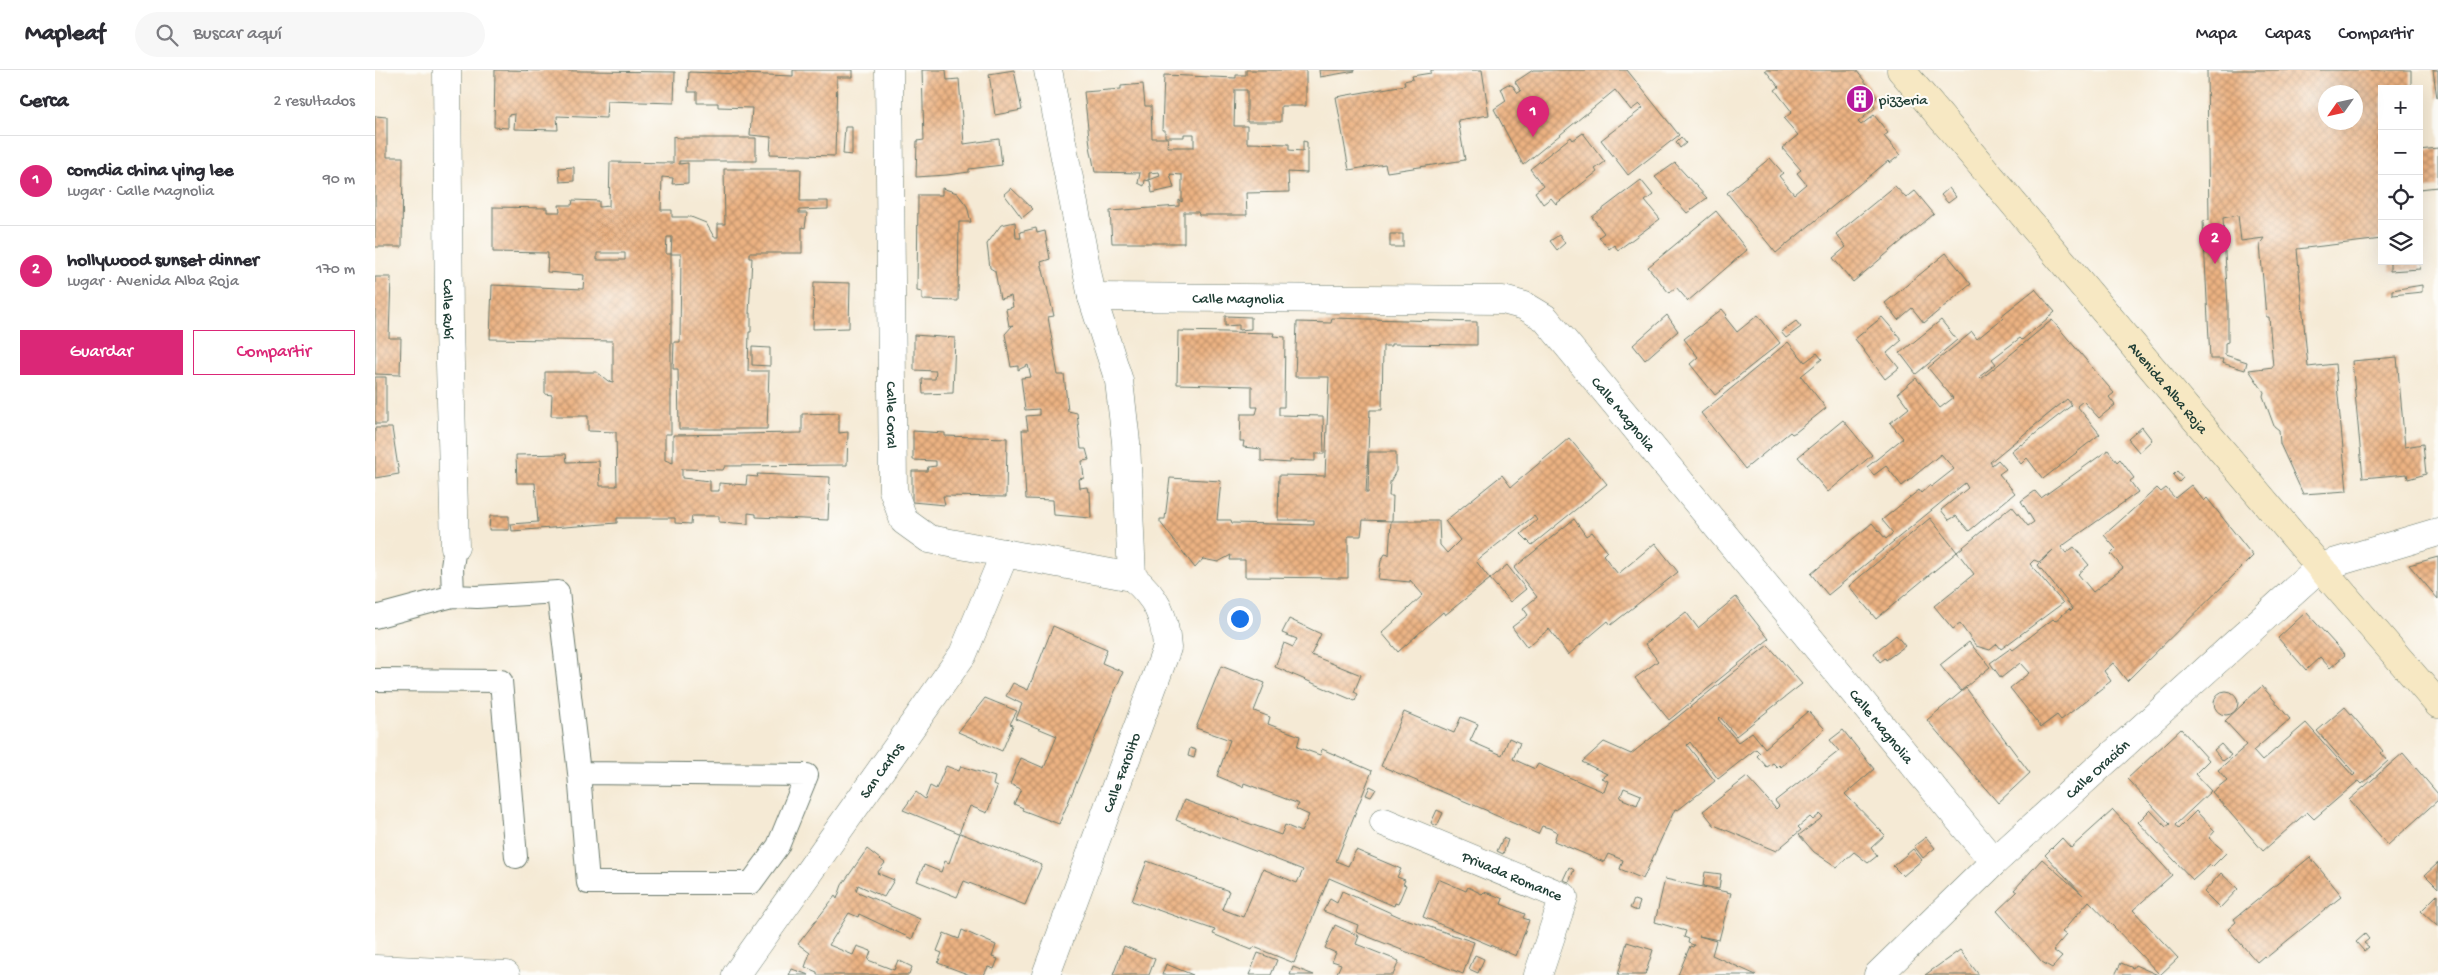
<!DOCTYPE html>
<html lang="es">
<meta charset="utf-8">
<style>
:root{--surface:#fff;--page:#f7f7f7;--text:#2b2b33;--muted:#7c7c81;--line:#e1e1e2;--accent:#db2777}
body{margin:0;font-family:"Gochi Hand",sans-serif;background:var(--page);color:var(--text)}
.controls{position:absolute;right:15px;top:15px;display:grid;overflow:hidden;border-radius:0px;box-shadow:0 5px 20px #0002}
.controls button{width:45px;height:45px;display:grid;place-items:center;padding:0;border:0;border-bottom:1px solid var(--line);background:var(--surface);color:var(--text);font:25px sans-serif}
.compass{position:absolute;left:1943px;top:15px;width:45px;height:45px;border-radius:50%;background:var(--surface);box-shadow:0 5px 20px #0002;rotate:236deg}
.you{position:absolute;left:864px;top:548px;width:18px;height:18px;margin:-12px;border:4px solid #fff;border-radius:50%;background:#1a73e8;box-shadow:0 0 0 8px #1a73e833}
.badge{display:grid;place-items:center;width:32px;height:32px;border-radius:50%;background:var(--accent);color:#fff;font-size:16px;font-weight:700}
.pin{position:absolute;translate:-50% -41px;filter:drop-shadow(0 1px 2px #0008)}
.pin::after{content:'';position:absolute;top:26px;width:18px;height:15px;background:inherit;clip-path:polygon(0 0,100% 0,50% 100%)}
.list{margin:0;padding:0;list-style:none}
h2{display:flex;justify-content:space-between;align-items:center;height:65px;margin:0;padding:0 20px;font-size:21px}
h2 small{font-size:16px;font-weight:400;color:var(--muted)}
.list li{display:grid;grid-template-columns:32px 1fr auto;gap:15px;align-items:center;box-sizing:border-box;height:90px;padding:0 20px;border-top:1px solid var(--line)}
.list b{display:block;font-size:19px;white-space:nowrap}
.list p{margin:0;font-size:16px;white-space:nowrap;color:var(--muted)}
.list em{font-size:16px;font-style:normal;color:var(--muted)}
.actions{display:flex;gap:10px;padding:15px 20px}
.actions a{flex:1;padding:11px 0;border:1px solid var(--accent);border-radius:0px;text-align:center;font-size:18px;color:var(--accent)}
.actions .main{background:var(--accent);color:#fff}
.icon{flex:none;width:28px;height:28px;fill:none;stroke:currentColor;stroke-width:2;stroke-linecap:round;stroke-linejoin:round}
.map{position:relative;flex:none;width:2063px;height:905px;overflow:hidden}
header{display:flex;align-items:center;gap:30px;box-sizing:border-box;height:70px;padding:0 25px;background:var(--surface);border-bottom:1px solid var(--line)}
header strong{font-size:24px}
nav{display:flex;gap:28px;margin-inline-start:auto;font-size:18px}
.search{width:350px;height:45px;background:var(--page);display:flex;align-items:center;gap:12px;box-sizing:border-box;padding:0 18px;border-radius:28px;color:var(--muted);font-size:19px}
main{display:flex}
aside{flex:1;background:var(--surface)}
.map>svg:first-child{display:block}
.building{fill:url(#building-cross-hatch);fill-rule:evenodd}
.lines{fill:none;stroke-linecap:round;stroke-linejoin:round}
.lane-casing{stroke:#6a7a6c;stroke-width:24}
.street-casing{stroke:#6a7a6c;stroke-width:29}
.secondary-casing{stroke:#6a7a6c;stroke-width:29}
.lane{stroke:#fff;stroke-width:22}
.street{stroke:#fff;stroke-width:28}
.secondary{stroke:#f7e8c3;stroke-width:28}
.labels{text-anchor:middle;stroke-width:4.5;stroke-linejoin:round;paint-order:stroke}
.poi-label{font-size:15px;fill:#1f3d34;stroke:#fdfcf7;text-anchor:start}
.street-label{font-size:15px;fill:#1f3d34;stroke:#fdfcf7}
</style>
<header>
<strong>Mapleaf</strong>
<div class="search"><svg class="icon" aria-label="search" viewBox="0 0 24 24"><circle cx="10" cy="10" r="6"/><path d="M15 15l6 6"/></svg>Buscar aquí</div>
<nav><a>Mapa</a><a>Capas</a><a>Compartir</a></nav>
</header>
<main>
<aside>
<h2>Cerca<small>2 resultados</small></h2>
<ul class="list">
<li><span class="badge">1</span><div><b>comdia china ying lee</b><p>Lugar · Calle Magnolia</p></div><em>90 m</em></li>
<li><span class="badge">2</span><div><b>hollywood sunset dinner</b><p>Lugar · Avenida Alba Roja</p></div><em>170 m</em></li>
</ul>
<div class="actions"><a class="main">Guardar</a><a>Compartir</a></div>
</aside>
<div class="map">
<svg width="2063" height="905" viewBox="0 0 2063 905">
<defs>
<pattern id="building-cross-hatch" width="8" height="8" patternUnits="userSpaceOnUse" patternTransform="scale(1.25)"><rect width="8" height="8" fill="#ecb282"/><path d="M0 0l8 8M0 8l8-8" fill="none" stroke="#bf926b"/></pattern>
</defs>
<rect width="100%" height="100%" fill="#fdfcf7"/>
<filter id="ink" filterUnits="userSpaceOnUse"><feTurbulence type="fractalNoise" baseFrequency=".02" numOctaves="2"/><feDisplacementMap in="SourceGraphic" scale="10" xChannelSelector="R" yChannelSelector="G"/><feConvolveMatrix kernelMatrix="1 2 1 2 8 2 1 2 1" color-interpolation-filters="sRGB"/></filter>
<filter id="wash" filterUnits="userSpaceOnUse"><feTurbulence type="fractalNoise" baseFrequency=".0096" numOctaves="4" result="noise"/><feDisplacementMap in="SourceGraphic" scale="20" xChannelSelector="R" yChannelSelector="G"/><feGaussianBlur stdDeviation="1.12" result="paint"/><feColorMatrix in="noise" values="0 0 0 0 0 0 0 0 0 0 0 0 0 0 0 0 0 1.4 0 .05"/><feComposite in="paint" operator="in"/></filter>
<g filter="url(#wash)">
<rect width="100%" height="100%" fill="#f5ead5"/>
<g id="blocks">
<path class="building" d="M120 0 300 2 299 33 232 31 231 48 182 46 183 60 139 59 140 44 133 45V58L119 57Z
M418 0H478V7H462L460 86 395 84 396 67 375 65 377 38 343 37V33H322V22H313L314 2 418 6Z
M547 0H571L572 10 584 9 589 74 624 69 627 95 594 99V102L572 105 541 107 542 71 549 70Z
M639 0 647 40 620 45 614 4Z
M871 0H931V36H906V52H872V20H860L859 56H872V73L914 74V80L928 81V71L932 72V103L913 102 914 122 871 123 872 145H824L823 142H809V173H737L735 141 804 136V130L807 132V105L795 104 799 118 777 123 775 111 770 110 769 116 763 113 765 103 720 102 715 76 709 22 746 19V16L768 14 770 36H776L777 68H793L792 77H819V64H809V67H790V60H787L789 5 861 8V5H871ZM784 102 785 106 774 110V103Z
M944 0H980V1L945 7Z
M1056 0H1107L1114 45 1083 50 1090 90 1012 102 1010 94 974 100 961 27 1030 15 1029 11 1038 9 1037 6 1056 3Z
M1158 0H1252L1304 65 1253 105 1226 70 1268 38 1264 34 1256 40 1240 20 1148 95 1119 39 1131 31 1126 18 1133 14 1138 16 1143 23 1146 21 1140 12Z
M1390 0H1481L1502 27 1497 32 1500 38 1483 52 1486 55 1499 45 1513 63 1509 66 1525 85 1515 93 1513 91 1401 183 1352 123 1395 88 1408 103 1404 106 1419 124 1431 114 1422 103 1426 100 1407 78 1423 65 1409 49 1417 42 1400 20 1404 17Z
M1832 0H2036V19H2007V169L1922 179 1933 297 1960 294 1972 421 1928 424 1905 374 1904 360 1899 356 1888 326 1889 322 1874 300 1898 297 1894 247H1891L1885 174 1889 168 1866 171 1863 145 1848 148 1853 236V272L1850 273V285L1872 292 1870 300 1847 293 1848 289H1835L1828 151 1834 150ZM1950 22H1980V52H1950Z
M2058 0H2063V28H2062Z
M0 46 12 47V87H28L27 177H0Z
M470 57H477V85L468 84Z
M1208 63 1230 92 1220 99 1222 102 1181 134 1176 128 1168 134 1160 122 1168 116 1155 99 1196 67 1198 70Z
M298 66 304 68H381V91H304V94L313 93V113L297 114 298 108 287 107 286 140H297V147H316L331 153 339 167H343V154H350L349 99H426L425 131H453V139L424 140V143H432L430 158 427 157V183H374V188H377L374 243H376V262H374L373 301H394L392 359H304L303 299H298L299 272H305L306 184H296L297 167H292L291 184H296V364H290V390L298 393V365L427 363V344L464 343V363L473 362 472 395 350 396 348 400 307 399V408L335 411V421H344V413L371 415 372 406 383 407 382 404 455 407 453 450 381 447V444L373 443V454L344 452V446H317L316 454 300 453V448H242V453L137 461 136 454 163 452 160 413H142L141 385 191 384 192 392 224 391 225 416H242L241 362 213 361V346H176L177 325 170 324V302H222L233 311 238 312V271L115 269 117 215 208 219 209 205 172 202 173 183 118 182V137L172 138V142H185L184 135H197L198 130 224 131V137L234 136 235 92 298 93ZM222 183H250V190H222Z
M1306 67 1311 73 1305 78 1301 72Z
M2063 78V117L2044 119V80Z
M1300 93 1332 128 1312 143 1280 107Z
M199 97V111L185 112 184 98Z
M1266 110 1278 125 1270 131 1285 149 1243 180 1239 175 1234 179 1224 167 1229 163 1217 147Z
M1520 116 1531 128 1540 121 1559 144 1478 212 1458 188 1471 177 1461 164Z
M567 118 582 123 592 136 596 152H584L583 231 547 230V222L542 221 543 125H567Z
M636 118 658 139 647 148 629 124Z
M1574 118 1581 127 1573 133 1566 125Z
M1341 141 1372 180 1313 231 1301 217 1294 223 1273 197Z
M640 152 641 168H646L645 162 661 158 662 163 670 161 675 189 666 192 679 246 673 247 683 305H689L693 341 702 343 706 379H711L714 390 707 391 709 408 704 409 705 418 712 417 713 422 715 421 716 448 679 445 678 430 651 429 647 360H653L651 346 664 345V339L650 340 646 308 656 307 653 295 643 300V296L636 297 630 264 638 255 634 256 631 239 638 237 636 226 625 229 620 201 615 198 612 174 626 155Z
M1015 164H1028V177H1015Z
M1184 165 1190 173 1182 180 1175 171Z
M1571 183 1596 214 1549 253 1537 238 1523 250 1510 233Z
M2015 191H2044L2045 199 2015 201Z
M0 207H16L14 268H26L25 305 0 304Z
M439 212 475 213 474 258 438 259Z
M2047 215V222L2017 225V220Z
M1660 219 1680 242 1647 270 1645 268 1617 289 1621 294 1604 307 1606 309 1677 250 1739 323 1734 327 1740 335 1724 348 1708 331 1702 336 1725 364 1668 409 1652 388 1646 394 1636 381 1645 374 1646 375 1697 335 1692 329 1615 392 1617 395 1623 390 1631 399 1624 404 1640 423 1594 461 1581 446 1574 450 1566 440 1593 418 1590 413 1453 525 1436 504 1497 453 1511 469 1518 463 1507 450 1544 420 1546 423 1555 415 1556 417 1579 399 1566 384 1527 416 1511 396 1499 405 1492 397 1528 368 1515 353 1534 338 1523 323 1541 308 1565 338 1578 328 1553 298 1597 262 1602 269 1628 248 1626 246Z
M1347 239 1352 245 1350 247 1362 262 1383 245 1405 273 1340 325 1315 294 1323 287 1309 269Z
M1292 245 1303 261 1270 290 1258 275Z
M850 246 876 247V259L864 260V255L850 256Z
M1507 247 1527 270 1512 283 1524 298 1510 309 1480 269Z
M957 248 1102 252V275L1016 274V276H1008L1007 340H995L991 423H993L994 382H1021V401L1015 412 1014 426H1018L1017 451 988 450 986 466H973V508L870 507V490H855L856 485 843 492 828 489 820 498 785 452V449H790L795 408 846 411 842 450H856L857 453 939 455V450H903L904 405 950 406 954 307H920L922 252 956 253Z
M1566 250 1582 270 1541 304 1525 283Z
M1421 251 1426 257 1411 268 1406 262Z
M803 261 899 263 898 266 910 267 909 337H904V345L948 346 949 384H940V391L915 390V393L886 391V379L868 377 869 371H865L866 344H881L883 337H877V316L802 314Z
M539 265 580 268 578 323 548 324 547 309H560L561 301 539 300Z
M1413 272 1430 292 1442 283 1447 289 1426 306 1451 338 1421 362 1417 364 1415 362 1370 399 1326 343Z
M377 277 395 278V296L377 295Z
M2022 287 2030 377 2048 374 2051 404 2033 409 2032 404 1988 408 1977 291Z
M0 307H11V354H0Z
M1468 350 1497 385 1453 422 1423 387Z
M1767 357 1777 370 1764 382 1753 369Z
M0 358H17L24 404 0 408Z
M538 361 570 363V366L632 368 631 427 568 426 570 435 537 432V401H552L553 397 561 396V391L538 390Z
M1194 368 1232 414 1157 475 1146 464 1162 450 1159 446 1101 491 1115 509 1132 495 1151 519 1135 532 1115 509 1070 545 1068 542 1023 582 1007 563 1048 525 1035 510V512L1003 509 1006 491 1010 484 1014 485 1016 451H1064L1065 475 1072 483 1085 470 1070 451 1127 405 1136 417Z
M1733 380 1742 392 1745 389 1753 400 1759 408 1755 411 1763 422 1686 477 1691 483 1699 477 1714 495 1703 504 1718 522 1748 498 1736 484 1741 479 1729 465 1782 418 1786 422 1791 418 1800 428 1816 415 1829 431 1832 428 1878 486 1752 611 1738 593 1729 601 1736 611 1686 650 1682 645 1666 657 1635 618 1654 603 1645 593 1626 608 1615 593 1636 578 1638 580 1678 549 1680 551 1694 539 1696 541 1698 539 1663 495 1678 480 1664 492 1659 490 1655 494 1688 533 1626 579 1622 574 1615 580 1601 576 1585 554 1578 559 1559 536 1599 504 1582 482 1637 436 1653 456 1659 452 1646 431 1660 421 1666 428Z
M1802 401 1808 408 1804 412 1798 405Z
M115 446H134V460H114Z
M1555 448 1582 482 1501 549 1474 516Z
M1199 449 1211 466 1217 462 1232 481 1228 485 1243 504 1280 473 1303 502 1236 555 1233 551 1193 585 1174 559 1152 577 1137 557 1153 545 1148 538 1162 527 1139 498Z
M2063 487V529L2034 495Z
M1361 527 1394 569 1294 650 1260 608 1283 591 1270 574 1311 542 1323 558Z
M1931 542 1970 585 1955 598 1945 587 1931 600 1903 568Z
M914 549 946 564 936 585 986 605 979 622 983 624 980 631 900 597 909 573 918 577 922 569 907 563Z
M678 556 732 579 727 593 748 602 684 754 647 740 648 738 639 734 646 719 635 714 646 688 669 698 682 666 641 649 647 634 631 626 638 613 653 620Z
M1521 565 1530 576 1511 590 1510 588 1505 592 1499 583Z
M1594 572 1615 597 1586 621 1565 595Z
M1393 575 1427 614 1361 666 1345 647 1343 649 1363 672 1377 662 1390 678 1433 641 1450 659 1406 697 1404 695 1402 697 1398 693 1392 697 1382 686 1385 683 1381 679 1343 709 1315 672 1312 675 1340 711 1303 740 1300 739 1268 809 1245 799 1248 790 1233 784 1229 792 1179 771 1182 762 1174 758 1167 756 1163 764 1113 742V741L1006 696 1029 642 1079 663 1086 647 1103 654 1095 671 1127 685 1134 668 1145 673 1138 689 1160 699 1163 694 1229 722 1233 711 1226 708 1232 704 1207 692 1229 672 1256 684ZM1249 718 1266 725 1262 735 1245 728Z
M846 596 890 613 879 641 895 647 893 654 925 666 922 677 945 685 947 679 997 701 961 791 973 796 981 780 1026 799 1022 807 1030 810 1028 814 1031 815 1023 834 1020 833 1019 836 954 808 919 893 879 877 877 880 838 864 840 860 757 831 772 791 854 821 847 839 868 847 888 799 922 813 928 800 801 750 809 730 906 765 910 755 926 762 934 745 921 739 924 734 869 713 868 717 842 706 855 670 821 658Z
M1887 616 1915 649 1878 681 1887 691 1931 653 1978 706 1980 704 1942 661 1970 637 2008 681 2006 683 2013 691 1987 714 1984 711 1982 712 1939 749 1932 742 1888 781 1837 722 1852 710 1843 700 1872 675 1850 651Z
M1591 618 1655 703 1623 733 1552 650Z
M1839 633a12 12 0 1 1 24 0a12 12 0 1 1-24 0Z
M610 628 642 641 635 654 638 655 627 681 583 662Z
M1806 659 1834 690 1820 704 1836 721 1800 755 1803 759 1821 741 1840 761 1834 768 1851 783 1837 797 1835 795 1818 810 1763 752 1775 740 1791 757 1795 754 1752 709Z
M1468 660 1499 699 1470 724 1510 765 1496 778 1502 786 1493 793 1479 782 1462 797 1439 782 1424 765 1448 747 1445 744 1438 750 1435 747 1423 757 1426 760 1401 781 1339 755 1328 741 1372 707 1401 739 1404 736 1400 731 1464 681 1455 670Z
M1846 674 1856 685 1848 691 1839 680Z
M815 678 821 680 819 688 813 686Z
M2028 683 2063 724V730L2013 775 1974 730Z
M571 696 584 701 586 696 620 707 618 715 622 717 612 743 595 736 584 763 528 740 541 722 550 729 555 716 561 719Z
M995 716 1001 719 996 727 991 725Z
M1062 740 1068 743 1062 756 1056 753Z
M1738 740 1797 805 1758 840 1803 888 1785 905 1714 831 1687 862 1691 865 1678 880 1687 887 1677 898 1667 892 1622 841 1642 822 1639 820 1667 789 1708 825 1670 785 1687 768 1696 778Z
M585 763 667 795 650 835 589 811 582 827 542 811 549 795 566 802 570 791 574 793Z
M1551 767 1560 778 1548 788 1539 776Z
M1128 768 1133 770 1128 784 1122 781Z
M492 779 510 793 502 803 519 810 509 827 483 815 481 821 545 849 537 869 484 844 483 847 474 843 454 875 478 885 482 876 496 881 493 890 519 900 523 890 537 897 534 905H442V902L430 897 435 883 423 874 460 826 462 829 467 815Z
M1538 779 1547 790 1528 806 1518 796Z
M1935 787 1967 826 1891 888 1889 886 1882 892 1853 859 1861 852 1859 849Z
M2063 793V818L2050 805Z
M1194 797 1199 800 1194 812 1188 810Z
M1330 802 1346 804 1344 819 1328 816Z
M1846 803 1863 819 1845 838 1829 822Z
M1063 809 1091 821 1093 817 1107 824 1109 822 1119 825 1128 829 1126 834 1150 844 1148 848 1154 850 1141 886 1048 847Z
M1290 809 1356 823 1344 870 1324 866 1341 871 1337 885 1381 905H1303L1315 876 1318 877 1319 875 1313 873 1314 869 1309 867 1311 861 1280 852Z
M967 821 1025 847 1099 872 1088 904 981 862 983 855 948 841 955 829 962 833Z
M2063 824V857L2046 841Z
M1259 830 1265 832 1262 841 1255 838Z
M960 855 984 866 981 874 1024 891 1018 905H961L966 894 957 891 961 883 950 878Z
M587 860 621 875 617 887 623 889 619 899 613 897 609 905H595L563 893 567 883 562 881 569 863 584 869Z
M1990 864 1994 869 1989 873 1994 877 1989 881 1981 872Z
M1252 872 1278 880 1270 905H1243Z
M749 876 780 889 774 905H738Z
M1585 880 1604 905H1550Z
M883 883 902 890 896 905H874Z
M1100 885 1109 889 1103 903 1094 899Z
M1746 893 1758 898 1760 895 1783 905H1740Z
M791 894 818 905H787Z
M918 897 939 905H915Z
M417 899 434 905H414Z"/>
</g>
</g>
<g filter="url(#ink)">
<use href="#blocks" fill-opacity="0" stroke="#6a7a6c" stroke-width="1"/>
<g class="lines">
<defs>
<path id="lane" d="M80 477 77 497 78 526 102 527 183 522 204 703 213 813H376L403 776 432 705 204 703
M0 547 78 526
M0 610 126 611 141 787"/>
<g id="street">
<path id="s1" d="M72 0 74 257 80 477"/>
<path id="s2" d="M514 0 518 420 529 451 554 469 757 507"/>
<path d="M673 0 717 227 744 311 751 372 757 507"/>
<path id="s3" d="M717 227 1128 230 1150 236 1170 248 1619 792"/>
<path id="s4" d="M1009 752 1189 827 1163 905"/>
<path d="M0 899 131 905"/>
<path id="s5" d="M361 905 588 584 630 483"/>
<path id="s6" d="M671 905 792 578C790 546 782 528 757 507"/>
<path id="s7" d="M1503 905 1619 792 1945 497 2063 462"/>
</g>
<g id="secondary">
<path id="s8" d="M1526 0 1945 497 2063 634"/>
</g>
</defs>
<use href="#lane" class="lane-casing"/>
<use href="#street" class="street-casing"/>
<use href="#secondary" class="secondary-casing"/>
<use href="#lane" class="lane"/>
<use href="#street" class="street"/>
<use href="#secondary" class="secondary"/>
</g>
</g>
<defs>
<symbol id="building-disc" viewBox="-11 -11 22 22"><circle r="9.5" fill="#b5179e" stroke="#fdfcf7"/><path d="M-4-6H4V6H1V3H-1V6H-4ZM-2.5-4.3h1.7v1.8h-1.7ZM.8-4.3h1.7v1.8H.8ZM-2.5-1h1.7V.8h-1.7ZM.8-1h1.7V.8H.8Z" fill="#fff"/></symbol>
</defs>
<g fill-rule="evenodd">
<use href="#building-disc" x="1469" y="13" width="32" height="32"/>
</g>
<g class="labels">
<g class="poi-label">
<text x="1504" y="34">pizzeria</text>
</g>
<g class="street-label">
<text dy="5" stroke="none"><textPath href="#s3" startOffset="146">Calle Magnolia</textPath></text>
<text dy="5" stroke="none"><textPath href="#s1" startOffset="239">Calle Rubí</textPath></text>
<text dy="5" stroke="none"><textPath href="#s8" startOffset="415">Avenida Alba Roja</textPath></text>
<text dy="5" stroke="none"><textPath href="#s3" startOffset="581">Calle Magnolia</textPath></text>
<text dy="5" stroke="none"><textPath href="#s2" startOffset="345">Calle Coral</textPath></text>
<text dy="5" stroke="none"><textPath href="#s3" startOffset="986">Calle Magnolia</textPath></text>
<text dy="5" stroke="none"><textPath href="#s7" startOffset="301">Calle Oración</textPath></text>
<text dy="5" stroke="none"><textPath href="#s5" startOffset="251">San Carlos</textPath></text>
<text dy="5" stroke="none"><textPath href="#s6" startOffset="216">Calle Farolito</textPath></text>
<text dy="5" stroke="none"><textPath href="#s4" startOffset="139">Privada Romance</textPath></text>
</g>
</g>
</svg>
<div class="controls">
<button>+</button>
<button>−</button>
<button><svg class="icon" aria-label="locate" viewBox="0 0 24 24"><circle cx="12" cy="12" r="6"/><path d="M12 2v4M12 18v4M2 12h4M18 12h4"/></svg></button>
<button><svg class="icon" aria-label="layers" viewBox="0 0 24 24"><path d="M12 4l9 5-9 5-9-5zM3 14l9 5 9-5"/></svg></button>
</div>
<svg class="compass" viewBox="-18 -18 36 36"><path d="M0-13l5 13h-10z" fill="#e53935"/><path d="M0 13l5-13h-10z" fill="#7c7c81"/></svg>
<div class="you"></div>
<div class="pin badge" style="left:1158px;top:67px">1</div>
<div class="pin badge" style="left:1840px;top:194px">2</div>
</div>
</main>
